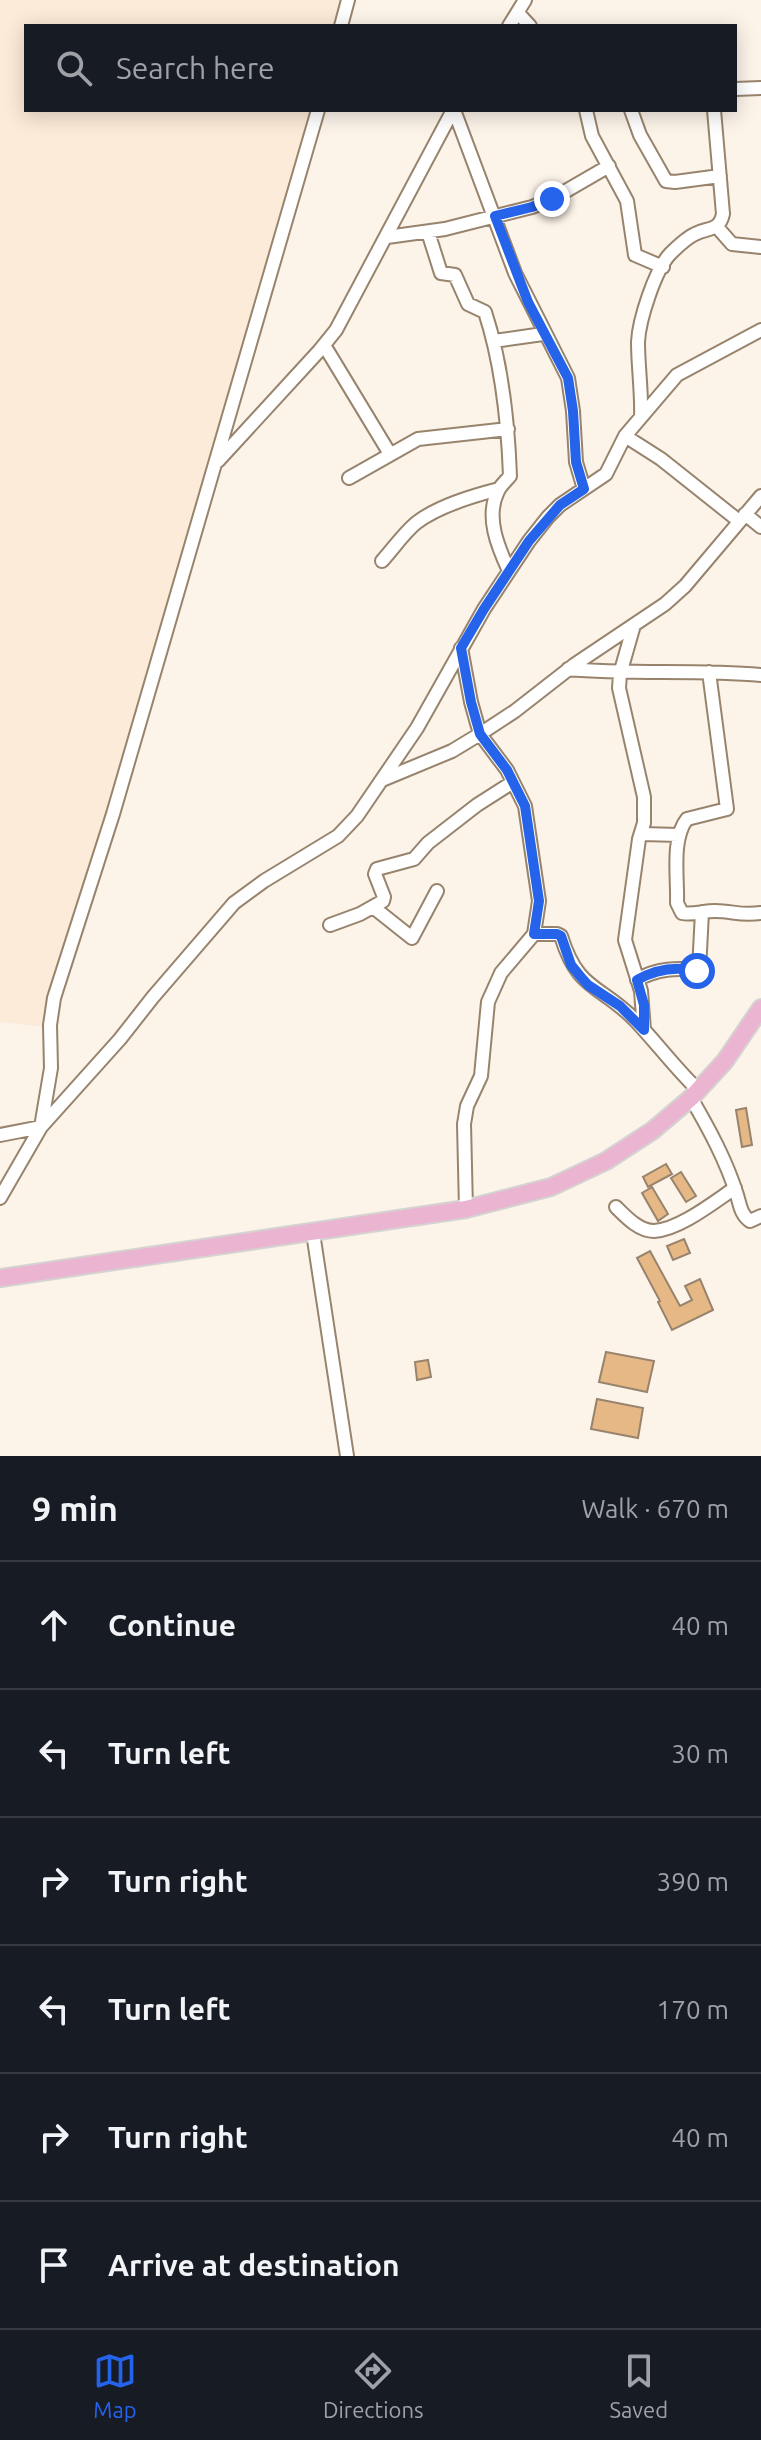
<!DOCTYPE html>
<meta charset="utf-8">
<style>
:root{--surface:#171b24;--page:#20242c;--text:#f1f3f6;--muted:#9ea1a6;--line:#363941;--accent:#2563eb}
body{margin:0;font-family:Ubuntu,sans-serif;background:var(--page);color:var(--text)}
.stop{position:absolute;width:24px;height:24px;margin:-18px;border:6px solid #2563eb;border-radius:50%;background:#fff}
.stop.end{background:#2563eb;border-color:#fff;box-shadow:0 2px 8px #0008}
.list{margin:0;padding:0;list-style:none}
h2{display:flex;justify-content:space-between;align-items:center;height:104px;margin:0;padding:0 32px;font-size:34px}
h2 small{font-size:26px;font-weight:400;color:var(--muted)}
.list li{display:grid;grid-template-columns:52px 1fr auto;gap:24px;align-items:center;box-sizing:border-box;height:128px;padding:0 32px;border-top:2px solid var(--line)}
.list b{display:block;font-size:30px;white-space:nowrap}
.list em{font-size:26px;font-style:normal;color:var(--muted)}
.icon{flex:none;width:44px;height:44px;fill:none;stroke:currentColor;stroke-width:2;stroke-linecap:round;stroke-linejoin:round}
.map{position:relative;flex:none;width:761px;height:1456px;overflow:hidden}
.search{position:absolute;background:var(--surface);box-shadow:0 4px 20px #0003;left:24px;right:24px;top:24px;height:88px;display:flex;align-items:center;gap:20px;box-sizing:border-box;padding:0 28px;border-radius:0px;color:var(--muted);font-size:30px}
.sheet{height:872px;background:var(--surface)}
nav{display:flex;justify-content:space-around;align-items:center;box-sizing:border-box;height:112px;border-top:2px solid var(--line);background:var(--surface);font-size:22px;color:var(--muted)}
nav a{display:grid;justify-items:center;gap:4px}
nav .on{color:var(--accent)}
.map>svg:first-child{display:block}
.built{fill:#fcebd8}
.building{fill:#e5b886;stroke:#98836d;stroke-width:2}
.lines{fill:none;stroke-linecap:round;stroke-linejoin:round}
.minor-casing{stroke:#98846d;stroke-width:16}
.major-casing{stroke:#d5d3d1;stroke-width:20}
.minor{stroke:#fff;stroke-width:12}
.major{stroke:#ebb4d1;stroke-width:16}
.route{stroke:#2563eb;stroke-width:10}
</style>
<div class="map">
<svg width="761" height="1456" viewBox="0 0 761 1456">
<rect width="100%" height="100%" fill="#fcf3e9"/>
<path class="built" d="M0 0H342L334 26H26V110H310L46 1027 0 1022Z"/>
<path class="building" d="M746 1108 752 1145 742 1147 736 1110Z
M666 1164 672 1174 648 1187 643 1177Z
M681 1172 696 1196 686 1202 671 1178Z
M652 1187 668 1214 658 1221 642 1193Z
M684 1239 690 1253 673 1260 667 1246Z
M650 1251 680 1306 692 1300 685 1286 700 1279 713 1310 672 1330 658 1302 660 1301 637 1258Z
M606 1352 654 1361 647 1392 599 1382Z
M428 1360 431 1377 417 1380 415 1362Z
M597 1399 643 1408 638 1438 591 1429Z"/>
<g class="lines">
<defs>
<path id="minor" d="M518 13 530 26
M341 26 348 0
M509 26 525 0
M735 89 761 88
M454 110 515 273 568 378 573 411 576 462 584 489
M586 110 592 136 627 201 635 255 663 267
M631 110 640 135 666 181 675 182 720 176
M717 227 732 244 761 247
M428 232 441 273 455 275 468 304 485 312C502 364 508 421 510 476 506 481 501 485 498 491 485 517 498 547 509 571
M387 237 445 229 532 207 552 199 609 166
M494 341 543 334
M324 345 390 454
M641 417C642 392 638 367 638 342 639 320 655 270 670 254 677 247 686 238 695 234 708 227 719 232 723 214L714 110
M625 436 661 459 739 521
M218 461 319 351 336 330 453 110
M349 478 418 439 508 429
M745 514 761 527
M382 561C393 549 403 534 416 523 438 506 472 496 499 489
M634 625 620 674 619 688 644 797V823L639 839 625 940 641 991 644 1030
M461 648 471 702 480 734 507 770 525 806 539 901 534 934 501 973 488 1002 481 1076 467 1106 464 1124 466 1209
M568 669C632 675 696 669 761 675
M709 672 727 809 687 819C671 839 678 878 677 903L682 913C693 915 703 911 715 911 733 911 740 916 761 913
M382 780 452 751 480 734 515 711 574 665 665 604 685 586 761 496
M642 834 679 835
M373 907 412 938 437 891
M330 925 360 914 383 901 384 897 375 874 377 869 414 859 428 843 477 805 513 782
M534 934H557L561 936C578 991 599 984 634 1019 656 1042 675 1068 698 1090
M637 980C657 968 677 968 699 970L702 912
M691 1098C709 1129 726 1160 737 1195 740 1205 741 1215 750 1221L761 1216
M0 1135 41 1127 120 1039 153 997 234 903 264 881 338 836 357 816 417 728 484 609 529 541 548 517 560 505 606 474 625 436 677 375 761 330
M0 1198 41 1127 51 1068 50 1025 54 998 113 814 318 110
M616 1207C626 1217 639 1231 654 1231 679 1230 714 1202 735 1188
M313 1233 347 1456"/>
<path id="major" d="M0 1278 466 1209 551 1187 606 1161 652 1131 691 1098 725 1061 761 1008"/>
</defs>
<use href="#minor" class="minor-casing"/>
<use href="#major" class="major-casing"/>
<use href="#minor" class="minor"/>
<use href="#major" class="major"/>
</g>
<g class="lines">
<path class="route" d="M552 199 532 207 495 216 528 302 568 378 573 411 576 462 584 489 560 505 529 541 484 609 461 648 471 702 480 734 507 770 525 806 539 901 534 934H557L561 936 571 965 580 976 588 985 620 1006 644 1030V1005L637 980C656 969 676 966 697 971"/>
</g>
</svg>
<div class="stop" style="left:697px;top:971px"></div>
<div class="stop end" style="left:552px;top:199px"></div>
<div class="search"><svg class="icon" aria-label="search" viewBox="0 0 24 24"><circle cx="10" cy="10" r="6"/><path d="M15 15l6 6"/></svg>Search here</div>
</div>
<section class="sheet">
<h2>9 min<small>Walk · 670 m</small></h2>
<ul class="list">
<li><svg class="icon" aria-label="ahead" viewBox="0 0 24 24"><path d="M12 20V5M6 11l6-6 6 6"/></svg><div><b>Continue</b></div><em>40 m</em></li>
<li><svg class="icon" aria-label="left" viewBox="0 0 24 24"><path d="M17 20v-9H6M10 6l-5 5 5 5"/></svg><div><b>Turn left</b></div><em>30 m</em></li>
<li><svg class="icon" aria-label="right" viewBox="0 0 24 24"><path d="M7 20v-9h11M14 6l5 5-5 5"/></svg><div><b>Turn right</b></div><em>390 m</em></li>
<li><svg class="icon" aria-label="left" viewBox="0 0 24 24"><path d="M17 20v-9H6M10 6l-5 5 5 5"/></svg><div><b>Turn left</b></div><em>170 m</em></li>
<li><svg class="icon" aria-label="right" viewBox="0 0 24 24"><path d="M7 20v-9h11M14 6l5 5-5 5"/></svg><div><b>Turn right</b></div><em>40 m</em></li>
<li><svg class="icon" aria-label="arrive" viewBox="0 0 24 24"><path d="M6 21V4h12l-3 4 3 4H6"/></svg><div><b>Arrive at destination</b></div></li>
</ul>
</section>
<nav>
<a class="on"><svg class="icon" aria-label="map" viewBox="0 0 24 24"><path d="M3 6l6-2 6 2 6-2v14l-6 2-6-2-6 2zM9 4v14M15 6v14"/></svg>Map</a>
<a><svg class="icon" aria-label="directions" viewBox="0 0 24 24"><path d="M12 3l9 9-9 9-9-9zM9 14v-3h6M13 9l2 2-2 2"/></svg>Directions</a>
<a><svg class="icon" aria-label="saved" viewBox="0 0 24 24"><path d="M7 4h10v16l-5-4-5 4z"/></svg>Saved</a>
</nav>
